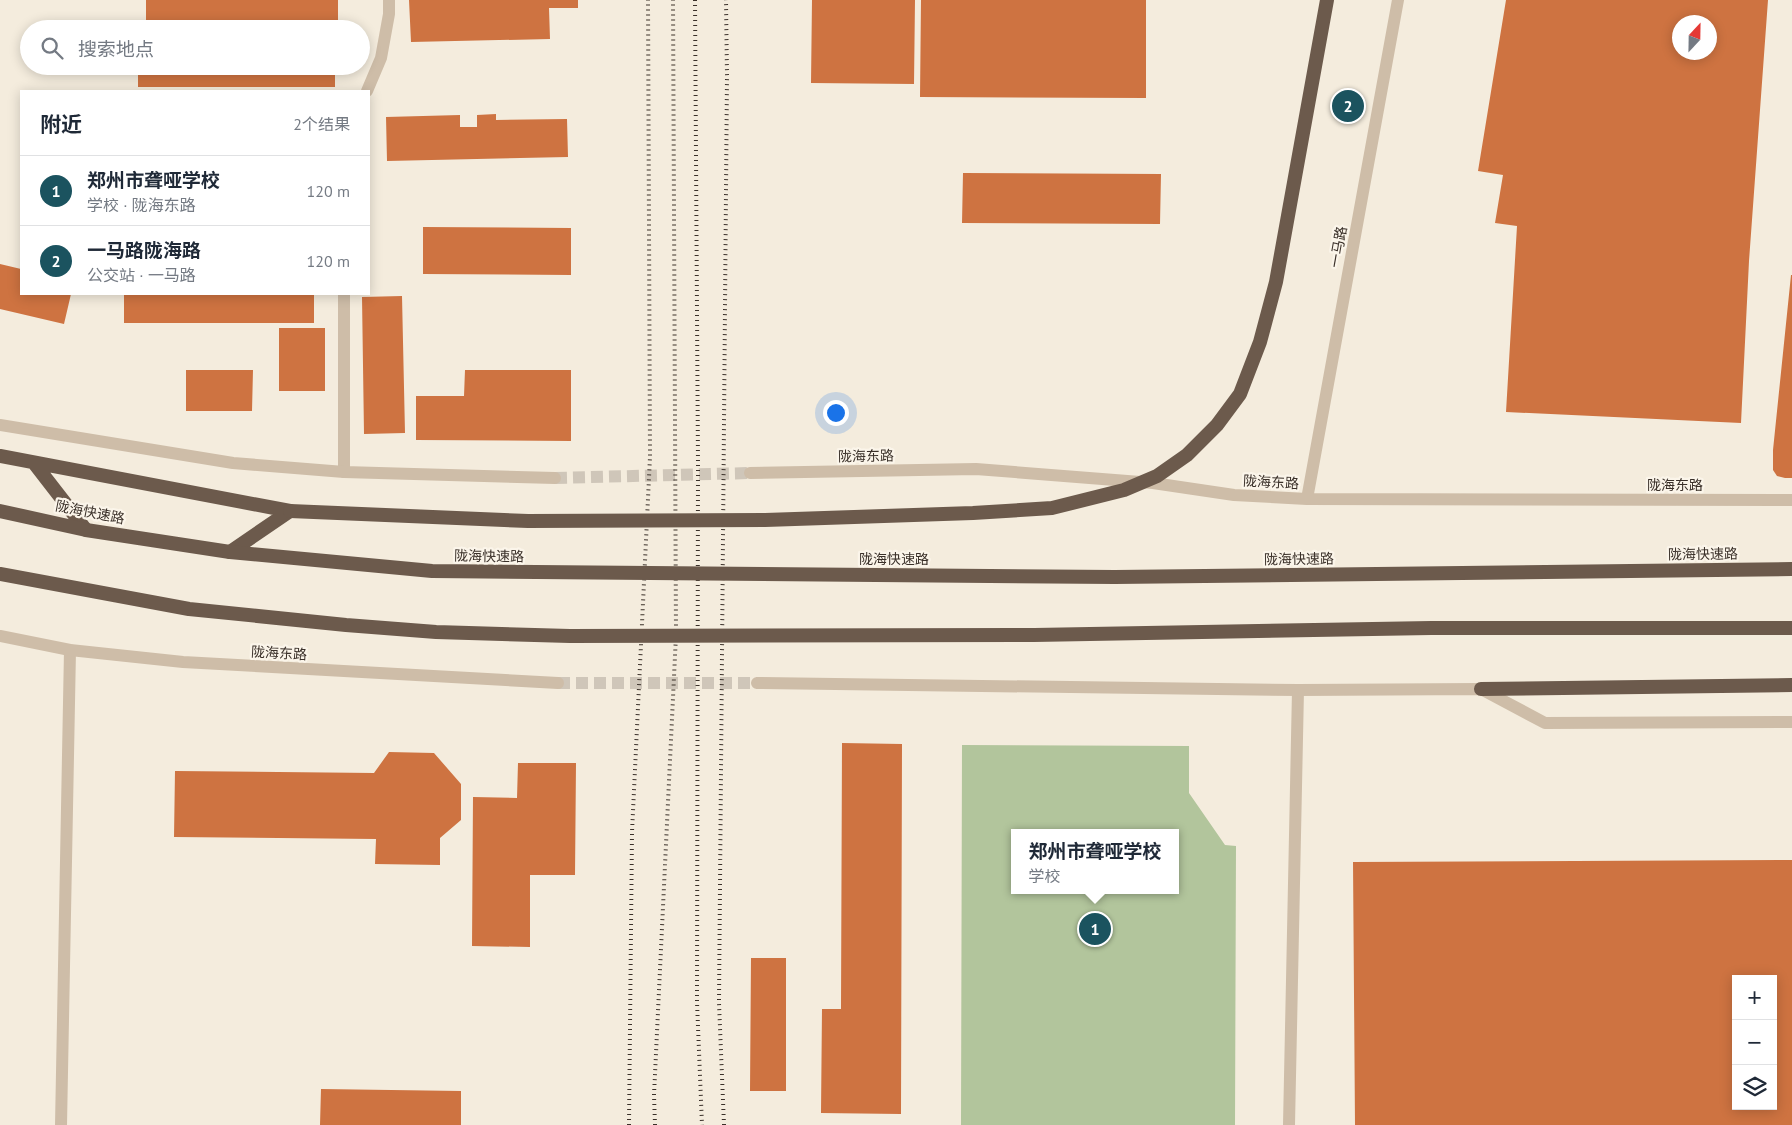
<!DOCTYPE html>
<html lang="zh">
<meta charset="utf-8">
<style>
:root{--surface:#fff;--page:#f2f2f3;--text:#1f2937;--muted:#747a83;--line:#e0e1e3;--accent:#1b535f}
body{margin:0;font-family:"PT Sans","Noto Sans SC",sans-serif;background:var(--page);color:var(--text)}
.controls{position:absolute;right:15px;bottom:15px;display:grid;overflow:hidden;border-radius:0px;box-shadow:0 2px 12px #0003}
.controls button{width:45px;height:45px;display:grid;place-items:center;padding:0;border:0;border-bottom:1px solid var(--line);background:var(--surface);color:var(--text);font:25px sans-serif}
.compass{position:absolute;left:1672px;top:15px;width:45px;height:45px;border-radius:50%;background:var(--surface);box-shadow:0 2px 12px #0003;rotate:22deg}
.you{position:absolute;left:835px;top:412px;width:18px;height:18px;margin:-12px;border:4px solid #fff;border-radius:50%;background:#1a73e8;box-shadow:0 0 0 8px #1a73e833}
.badge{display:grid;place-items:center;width:32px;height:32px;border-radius:50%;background:var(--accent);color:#fff;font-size:16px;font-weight:700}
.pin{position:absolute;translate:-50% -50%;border:2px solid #fff;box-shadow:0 1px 5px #0006}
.popup{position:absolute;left:1011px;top:829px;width:168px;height:65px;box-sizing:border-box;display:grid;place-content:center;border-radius:0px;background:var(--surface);filter:drop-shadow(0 1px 4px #0005);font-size:16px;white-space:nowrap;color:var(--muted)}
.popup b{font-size:19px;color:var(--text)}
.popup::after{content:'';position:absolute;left:50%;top:100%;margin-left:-10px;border:10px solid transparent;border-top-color:var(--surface)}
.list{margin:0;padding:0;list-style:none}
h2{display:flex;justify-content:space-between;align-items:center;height:65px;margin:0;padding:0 20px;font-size:21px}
h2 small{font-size:16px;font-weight:400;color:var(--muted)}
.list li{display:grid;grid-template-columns:32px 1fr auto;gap:15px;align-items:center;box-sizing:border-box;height:70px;padding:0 20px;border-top:1px solid var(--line)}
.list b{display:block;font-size:19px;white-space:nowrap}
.list p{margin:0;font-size:16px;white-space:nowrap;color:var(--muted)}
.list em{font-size:16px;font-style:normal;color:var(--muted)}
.icon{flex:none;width:28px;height:28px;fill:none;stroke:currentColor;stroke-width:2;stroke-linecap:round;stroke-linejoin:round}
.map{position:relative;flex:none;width:1792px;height:1125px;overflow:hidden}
.search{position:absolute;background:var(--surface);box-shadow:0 2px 12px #0003;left:20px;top:20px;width:350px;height:55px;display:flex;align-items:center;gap:12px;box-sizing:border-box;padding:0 18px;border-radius:28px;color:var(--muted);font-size:19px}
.panel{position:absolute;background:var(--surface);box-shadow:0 2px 12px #0003;left:20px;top:90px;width:350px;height:205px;border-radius:0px}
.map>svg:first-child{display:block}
.green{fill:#b2c59c;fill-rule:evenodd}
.building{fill:#ce7341;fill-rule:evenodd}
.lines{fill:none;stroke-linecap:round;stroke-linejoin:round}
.tertiary-tunnel{stroke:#cfc6b9;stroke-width:12;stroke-dasharray:12 6;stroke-linecap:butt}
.service{stroke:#cebda8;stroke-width:12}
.tertiary{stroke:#cebda8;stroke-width:12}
.trunk{stroke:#6c5a4c;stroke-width:14}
.rail{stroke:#3a3029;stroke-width:4;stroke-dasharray:1 4;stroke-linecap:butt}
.trunk-bridge{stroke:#6c5a4c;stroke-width:14}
.labels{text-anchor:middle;stroke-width:4.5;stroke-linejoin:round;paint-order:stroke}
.street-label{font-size:14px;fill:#3a3029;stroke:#fbf5ea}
</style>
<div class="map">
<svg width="1792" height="1125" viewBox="0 0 1792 1125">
<rect width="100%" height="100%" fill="#f4ecdd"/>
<path class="green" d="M962 745 1189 746V793L1225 845 1236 846 1235 1125H961ZM1015 833H1175V890H1015Z"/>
<path class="building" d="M146 0H338V29H146Z
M409 0H578V8H549L550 39 411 42Z
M812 0H915L914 84 811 83Z
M921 0H1146V98L920 97Z
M1506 0H1768L1749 261 1741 423 1506 412 1517 226 1495 223 1503 175 1478 171ZM1680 22H1710V52H1680Z
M138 66H335V87H138Z
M496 114V120L567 119 568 157 387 161 386 117 460 115V127H477V115Z
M963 173 1161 174 1160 224 962 223Z
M423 227 571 228V275L423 274Z
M0 264 21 269V294H71L64 324 0 309Z
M1791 275H1792V478H1785L1777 476 1773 470V450Z
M124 294H314V323H124Z
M402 296 405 433 364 434 362 297Z
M279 328H325V391H279Z
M186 370H253L252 411H186Z
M465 370H571V441L416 440V396H464Z
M842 743 902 744 901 1114 821 1113 822 1009H841Z
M389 752 434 753 461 784V820L440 838V865L375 864 376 839 174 837 175 771 374 773Z
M518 763H576L575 875H530V947L472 946 473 797 517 798Z
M1792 860V1125H1355L1353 862ZM1736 979H1773V1106H1736Z
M751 958H786V1091H750Z
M321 1089 461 1091V1125H320Z"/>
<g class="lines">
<path class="tertiary-tunnel" d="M555 478 750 473
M558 683H757"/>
<path class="service" d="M367 91 381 58 389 14V0
M344 472V294
M61 1125 70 650
M1289 1125 1298 690"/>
<path class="tertiary" d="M0 425 233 463 344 472 555 478
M750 473 976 469 1153 483 1234 495 1307 499 1792 500
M1307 499 1398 0
M0 636 70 650 183 662 558 683
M757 683 1298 690 1481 689 1545 723 1792 722"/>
<path class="trunk" d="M0 456 290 511
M34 463 86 530
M230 552 290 511
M1481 689 1792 685"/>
<path class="rail" d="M695 0 698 466 697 1002 702 1125
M629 1125 632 832 650 457 648 0
M655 1125 654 1095 676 635 673 0
M724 1125 719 1003 727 76 726 0"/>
<path class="trunk-bridge" d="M0 511 86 530 230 552 432 571 1115 577 1792 569
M290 511 528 521 765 520 973 513 1052 508 1124 490 1157 476 1187 455 1217 425 1240 394 1260 342 1276 282 1327 0
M0 574 189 609 346 625 436 632 570 636 1034 635 1431 628H1792"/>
</g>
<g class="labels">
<g class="street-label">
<text transform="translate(1338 247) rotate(-80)" y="5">一马路</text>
<text transform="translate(866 456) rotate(-1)" y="5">陇海东路</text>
<text transform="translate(1271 482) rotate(3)" y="5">陇海东路</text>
<text x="1675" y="490">陇海东路</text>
<text transform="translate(90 512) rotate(11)" y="5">陇海快速路</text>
<text transform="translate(1703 554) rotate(-1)" y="5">陇海快速路</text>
<text transform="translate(489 556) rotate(1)" y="5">陇海快速路</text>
<text x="894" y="564">陇海快速路</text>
<text transform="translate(1299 559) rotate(-1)" y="5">陇海快速路</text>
<text transform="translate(279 653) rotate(3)" y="5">陇海东路</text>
</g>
</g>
</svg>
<div class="controls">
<button>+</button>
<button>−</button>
<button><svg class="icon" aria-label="layers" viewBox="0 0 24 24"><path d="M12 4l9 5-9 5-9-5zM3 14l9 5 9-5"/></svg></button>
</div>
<svg class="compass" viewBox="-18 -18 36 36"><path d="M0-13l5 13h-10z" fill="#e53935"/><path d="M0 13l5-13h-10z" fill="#747a83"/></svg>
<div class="you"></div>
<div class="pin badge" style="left:1095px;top:929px">1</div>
<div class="popup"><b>郑州市聋哑学校</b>学校</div>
<div class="pin badge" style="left:1348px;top:106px">2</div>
<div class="search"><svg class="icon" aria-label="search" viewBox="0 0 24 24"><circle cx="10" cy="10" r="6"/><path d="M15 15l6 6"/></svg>搜索地点</div>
<section class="panel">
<h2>附近<small>2个结果</small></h2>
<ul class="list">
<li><span class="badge">1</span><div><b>郑州市聋哑学校</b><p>学校 · 陇海东路</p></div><em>120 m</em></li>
<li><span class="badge">2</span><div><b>一马路陇海路</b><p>公交站 · 一马路</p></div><em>120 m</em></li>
</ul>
</section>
</div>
